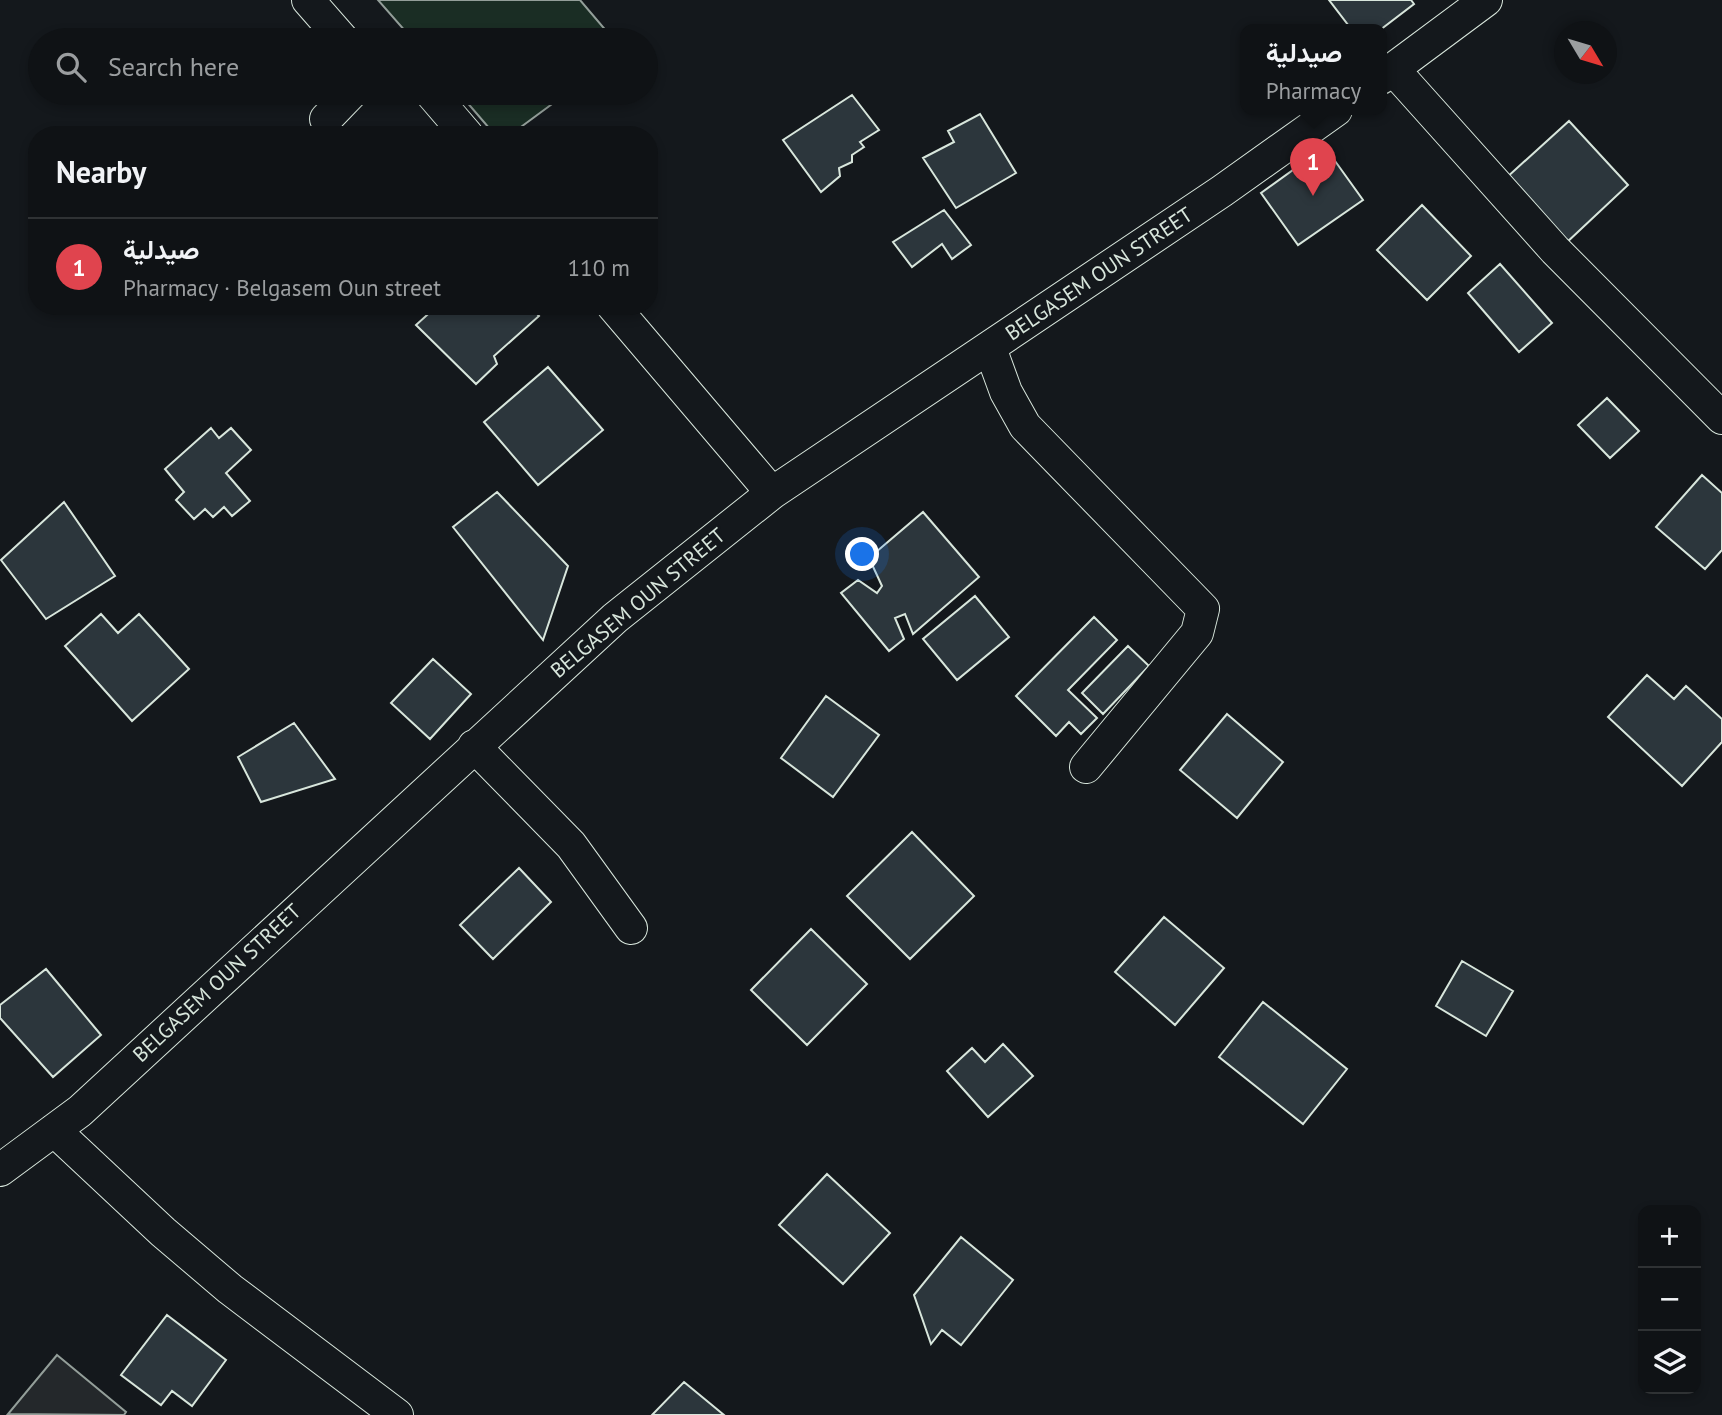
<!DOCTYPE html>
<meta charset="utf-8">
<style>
:root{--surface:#0f1215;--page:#181b1e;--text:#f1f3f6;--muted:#9b9ea0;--line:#2f3234;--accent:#ffb74d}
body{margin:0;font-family:"PT Sans",Vazirmatn,sans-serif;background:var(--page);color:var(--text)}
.controls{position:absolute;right:21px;bottom:21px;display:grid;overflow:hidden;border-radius:14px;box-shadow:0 4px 10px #0003}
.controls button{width:63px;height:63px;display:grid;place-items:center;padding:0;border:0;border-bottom:2px solid var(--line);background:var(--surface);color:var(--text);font:35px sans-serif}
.compass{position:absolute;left:1554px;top:21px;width:63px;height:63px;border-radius:50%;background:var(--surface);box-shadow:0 4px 10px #0003;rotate:128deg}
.you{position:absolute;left:863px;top:555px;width:24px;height:24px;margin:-18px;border:5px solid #fff;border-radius:50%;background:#1a73e8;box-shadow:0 0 0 10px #1a73e833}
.badge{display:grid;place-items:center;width:46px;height:46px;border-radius:50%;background:var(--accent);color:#fff;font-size:23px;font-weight:700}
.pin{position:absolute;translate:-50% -58px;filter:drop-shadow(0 2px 4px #0008)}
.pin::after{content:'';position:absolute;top:37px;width:24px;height:21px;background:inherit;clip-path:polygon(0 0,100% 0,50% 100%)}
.popup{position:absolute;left:1240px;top:24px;width:147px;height:91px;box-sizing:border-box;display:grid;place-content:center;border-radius:14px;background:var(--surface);filter:drop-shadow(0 2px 5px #0005);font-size:23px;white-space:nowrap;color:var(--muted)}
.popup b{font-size:26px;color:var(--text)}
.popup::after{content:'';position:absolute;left:50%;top:100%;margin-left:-14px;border:14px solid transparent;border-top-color:var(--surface)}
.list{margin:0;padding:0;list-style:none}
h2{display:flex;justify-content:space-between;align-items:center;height:91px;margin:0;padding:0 28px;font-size:30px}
h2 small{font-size:23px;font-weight:400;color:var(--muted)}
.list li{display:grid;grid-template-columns:46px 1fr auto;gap:21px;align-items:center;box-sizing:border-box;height:98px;padding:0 28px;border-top:2px solid var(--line)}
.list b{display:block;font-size:26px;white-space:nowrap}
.list p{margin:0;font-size:23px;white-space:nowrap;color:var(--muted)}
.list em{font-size:23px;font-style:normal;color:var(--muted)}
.icon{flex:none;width:38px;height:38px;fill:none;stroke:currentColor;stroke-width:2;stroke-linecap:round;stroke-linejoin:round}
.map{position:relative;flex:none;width:1722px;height:1415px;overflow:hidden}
.search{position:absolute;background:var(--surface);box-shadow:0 4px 10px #0003;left:28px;top:28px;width:630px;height:77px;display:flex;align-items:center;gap:18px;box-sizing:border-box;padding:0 24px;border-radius:38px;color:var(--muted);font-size:26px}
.panel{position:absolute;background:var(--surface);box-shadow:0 4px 10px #0003;left:28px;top:126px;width:630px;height:189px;border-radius:28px}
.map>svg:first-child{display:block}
.green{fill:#1a2d24;stroke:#939e99;stroke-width:2}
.parking{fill:#24282b;stroke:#939e99;stroke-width:2}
.building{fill:#2c363c;stroke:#d8e6dc;stroke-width:2}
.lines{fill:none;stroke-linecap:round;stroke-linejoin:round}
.street-casing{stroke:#d8e6dc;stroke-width:34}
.street{stroke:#14181c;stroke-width:32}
.labels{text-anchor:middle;stroke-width:5;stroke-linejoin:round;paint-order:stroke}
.street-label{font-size:21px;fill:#d8e6dc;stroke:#14181c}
</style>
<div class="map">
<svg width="1722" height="1415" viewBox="0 0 1722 1415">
<rect width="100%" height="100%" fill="#14181c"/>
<path class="green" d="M378 0H580L614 40H413Z
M459 93H567L510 135H495Z"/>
<path class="parking" d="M57 1355 126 1412 124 1415 8 1414Z"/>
<path class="building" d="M1329 0H1411L1414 4 1380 30H1352Z
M852 95 879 130 860 142 864 147 852 155V162L839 168 840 176 821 192 783 140Z
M980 114 1016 173 956 208 923 158 954 142 948 131Z
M1569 121 1628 185 1565 244 1505 179Z
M1325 147 1363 200 1298 245 1261 193Z
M1422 205 1471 256 1427 300 1377 250Z
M944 210 971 245 952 259 942 244 912 267 893 242Z
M1500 264 1552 323 1519 352 1468 293Z
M437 306H530L539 316 494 356 497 364 476 384 416 325Z
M548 367 603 430 538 485 484 422Z
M1607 398 1639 431 1610 458 1578 425Z
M211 428 219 438 231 428 251 450 226 473 250 501 232 516 224 507 213 517 205 509 194 519 176 500 184 492 165 469Z
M1702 475 1722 493V550L1705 569 1656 527Z
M497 492 568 566 543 640 453 527Z
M64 502 115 576 46 619 1 560Z
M923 512 979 577 913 634 905 614 895 618 904 639 889 651 841 593 858 580 877 593 882 586 869 558Z
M975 596 1009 637 957 680 923 639Z
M101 614 118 633 139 614 189 669 132 721 65 646Z
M1094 617 1117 640 1068 690 1097 718 1081 734 1069 722 1056 736 1016 696Z
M1128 646 1149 666 1103 714 1082 693Z
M433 659 471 694 430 739 391 703Z
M1647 675 1674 699 1686 686 1722 719V742L1682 786 1608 717Z
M826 696 879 735 833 797 781 758Z
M1227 714 1283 762 1237 818 1180 770Z
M294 723 335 779 261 802 238 757Z
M912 832 974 896 910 959 847 896Z
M519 868 551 902 493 959 460 925Z
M1164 917 1224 968 1175 1025 1115 972Z
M811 929 867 984 807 1045 751 990Z
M1462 961 1513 991 1486 1036 1436 1006Z
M46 969 101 1035 53 1077 0 1018V1005Z
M1263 1002 1347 1069 1303 1124 1219 1057Z
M1003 1044 1033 1076 988 1117 947 1071 972 1048 985 1062Z
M827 1174 890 1233 843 1284 779 1225Z
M961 1237 1013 1280 961 1345 942 1330 931 1344 914 1295Z
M167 1315 226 1360 192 1406 172 1391 161 1405 121 1375Z
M684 1382 724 1415H652Z"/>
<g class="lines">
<defs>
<path id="street" d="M308 0 343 40
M1393 69 1555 250 1722 418
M1381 78 1486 0
M431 93 467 135
M326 119 351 93
M613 306 772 493
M990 348 1006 392 1025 426 1203 609 1197 633 1086 767
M474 746 571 845 631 928
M54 1130 163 1232 230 1289 397 1415
M0 1170 80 1111 615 618 772 493 1222 191 1336 110"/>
</defs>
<use href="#street" class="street-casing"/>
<use href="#street" class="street"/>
</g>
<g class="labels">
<g class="street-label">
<text transform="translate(1099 274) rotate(-34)" y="7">BELGASEM OUN STREET</text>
<text transform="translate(638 603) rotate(-40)" y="7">BELGASEM OUN STREET</text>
<text transform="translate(217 983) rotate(-43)" y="7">BELGASEM OUN STREET</text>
</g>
</g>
</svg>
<div class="controls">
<button>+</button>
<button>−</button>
<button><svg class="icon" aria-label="layers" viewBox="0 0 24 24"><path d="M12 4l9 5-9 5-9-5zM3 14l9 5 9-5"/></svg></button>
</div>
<svg class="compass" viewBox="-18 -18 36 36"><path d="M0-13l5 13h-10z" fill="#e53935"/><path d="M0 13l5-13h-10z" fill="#9b9ea0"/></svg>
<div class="you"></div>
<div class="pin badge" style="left:1313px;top:196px;background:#e0444e">1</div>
<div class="popup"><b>صيدلية</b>Pharmacy</div>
<div class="search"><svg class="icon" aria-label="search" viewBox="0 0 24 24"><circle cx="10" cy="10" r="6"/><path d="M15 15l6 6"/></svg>Search here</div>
<section class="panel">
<h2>Nearby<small></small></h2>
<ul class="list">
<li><span class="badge" style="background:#e0444e">1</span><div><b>صيدلية</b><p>Pharmacy · Belgasem Oun street</p></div><em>110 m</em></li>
</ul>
</section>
</div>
